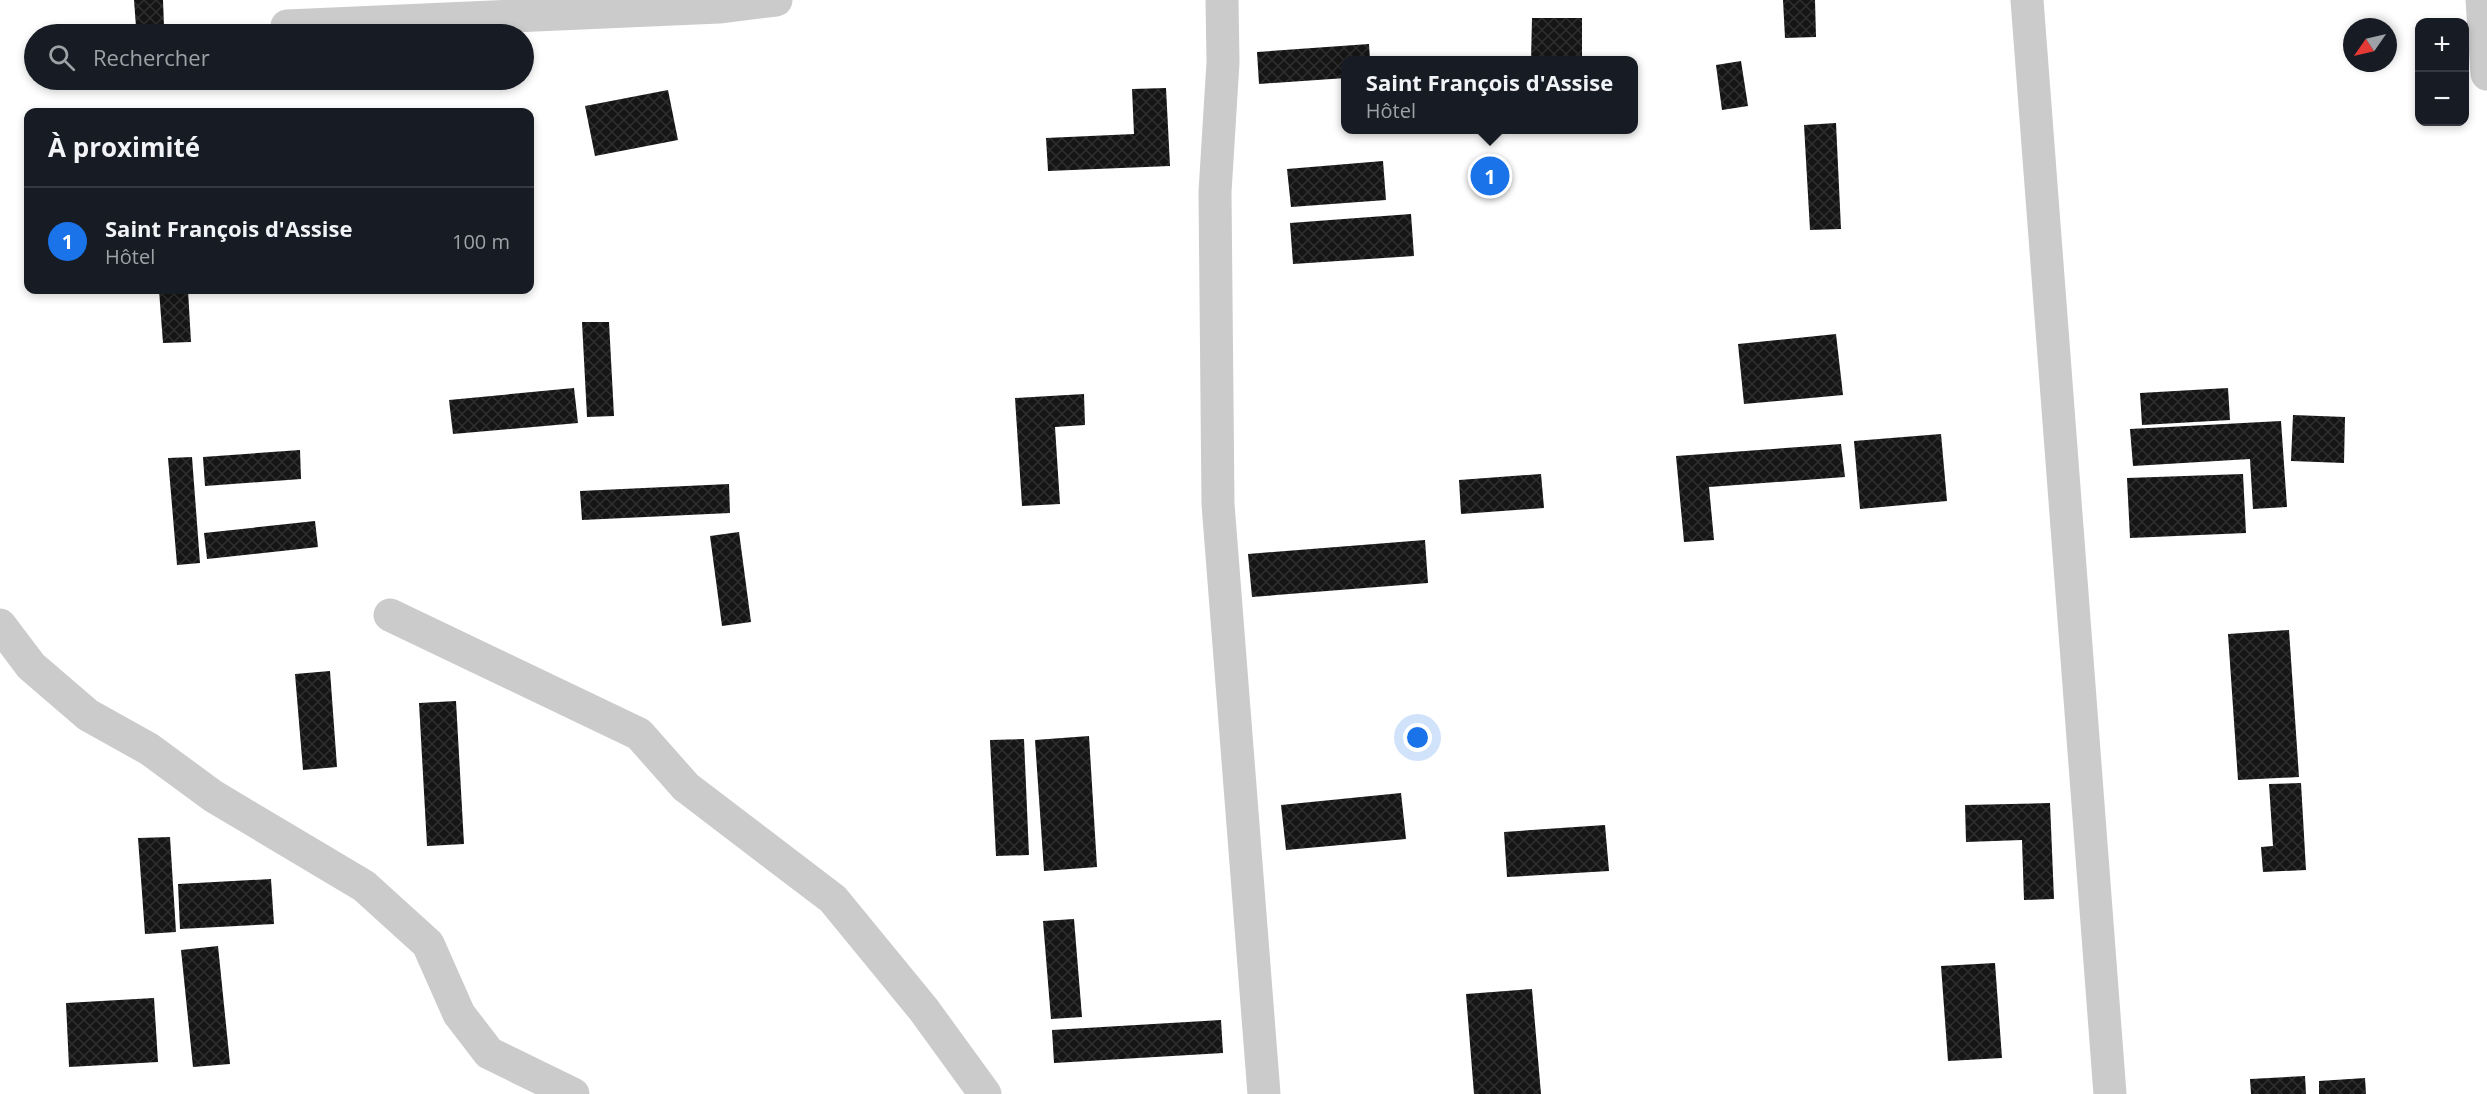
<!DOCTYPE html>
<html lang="fr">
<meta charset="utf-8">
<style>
:root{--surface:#171b24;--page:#20242c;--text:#f1f3f6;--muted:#9ea1a6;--line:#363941;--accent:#1a73e8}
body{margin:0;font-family:"Open Sans",sans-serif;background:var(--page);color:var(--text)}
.controls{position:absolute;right:18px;top:18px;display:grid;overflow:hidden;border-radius:12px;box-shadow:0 3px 9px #0003}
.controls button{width:54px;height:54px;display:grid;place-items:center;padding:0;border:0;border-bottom:2px solid var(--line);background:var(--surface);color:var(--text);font:30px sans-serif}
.compass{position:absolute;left:2343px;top:18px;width:54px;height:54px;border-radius:50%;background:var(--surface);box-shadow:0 3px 9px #0003;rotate:236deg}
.you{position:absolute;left:1418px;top:738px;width:21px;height:21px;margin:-15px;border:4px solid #fff;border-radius:50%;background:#1a73e8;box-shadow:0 0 0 9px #1a73e833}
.badge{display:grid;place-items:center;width:39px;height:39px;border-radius:50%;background:var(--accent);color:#fff;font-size:20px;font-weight:700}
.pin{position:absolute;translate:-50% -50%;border:3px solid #fff;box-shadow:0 2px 6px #0006}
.popup{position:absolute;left:1341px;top:56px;width:297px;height:78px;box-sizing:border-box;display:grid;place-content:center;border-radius:12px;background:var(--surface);filter:drop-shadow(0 2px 4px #0005);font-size:20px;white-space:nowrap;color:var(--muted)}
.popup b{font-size:22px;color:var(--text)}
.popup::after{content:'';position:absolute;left:50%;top:100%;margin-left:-12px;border:12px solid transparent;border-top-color:var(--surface)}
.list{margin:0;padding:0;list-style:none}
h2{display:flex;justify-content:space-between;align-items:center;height:78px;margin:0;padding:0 24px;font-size:26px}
h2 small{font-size:20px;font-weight:400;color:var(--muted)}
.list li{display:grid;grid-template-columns:39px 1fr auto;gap:18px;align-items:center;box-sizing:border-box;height:108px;padding:0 24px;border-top:2px solid var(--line)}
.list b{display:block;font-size:22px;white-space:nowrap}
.list p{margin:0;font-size:20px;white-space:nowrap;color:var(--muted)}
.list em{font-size:20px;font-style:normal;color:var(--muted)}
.icon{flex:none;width:33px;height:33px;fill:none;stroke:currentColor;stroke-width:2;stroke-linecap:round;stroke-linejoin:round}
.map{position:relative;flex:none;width:2487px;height:1094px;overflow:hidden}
.search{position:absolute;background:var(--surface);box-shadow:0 3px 9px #0003;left:24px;top:24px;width:510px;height:66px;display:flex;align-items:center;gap:15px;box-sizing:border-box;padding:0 21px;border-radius:33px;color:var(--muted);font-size:22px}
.panel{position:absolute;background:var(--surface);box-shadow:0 3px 9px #0003;left:24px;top:108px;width:510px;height:186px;border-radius:12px}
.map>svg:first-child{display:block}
.building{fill:url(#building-cross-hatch)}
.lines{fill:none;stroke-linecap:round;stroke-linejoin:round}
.minor{stroke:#cbcbcb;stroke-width:33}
</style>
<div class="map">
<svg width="2487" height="1094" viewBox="0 0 2487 1094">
<defs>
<pattern id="building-cross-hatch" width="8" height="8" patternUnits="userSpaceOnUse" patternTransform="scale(1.5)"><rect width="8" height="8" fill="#151515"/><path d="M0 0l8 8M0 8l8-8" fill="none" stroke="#2f2f2f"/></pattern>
</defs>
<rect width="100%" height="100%" fill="#fff"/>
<path class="building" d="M134 0H163L164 26 136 27Z
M1783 0H1815L1816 37 1785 38Z
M1532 18H1582V60H1531Z
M1369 44 1370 60H1346V78L1259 84 1257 52Z
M1741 61 1748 106 1722 110 1716 65Z
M1166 88 1170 166 1048 171 1046 138 1134 134 1132 89Z
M668 90 678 140 595 156 585 106Z
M1836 123 1841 229 1810 230 1804 125Z
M1383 161 1386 200 1291 207 1287 169Z
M1411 214 1414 256 1293 264 1290 223Z
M159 290H188L191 342 163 343Z
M582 322H609L614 416 587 417Z
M1836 334 1843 395 1744 404 1738 344Z
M574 388 578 423 453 434 449 400Z
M2228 388 2230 420 2142 425 2140 393Z
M1084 394 1085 425 1055 427 1060 504 1022 506 1015 398Z
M2293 415 2345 417 2344 463 2291 461Z
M2281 421 2287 507 2253 509 2250 459 2133 466 2130 429Z
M1941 434 1947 501 1860 509 1854 441Z
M1841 444 1845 477 1709 487 1714 540 1684 542 1676 456Z
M300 450 301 479 205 486 203 457Z
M192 457 200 563 177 565 168 458Z
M1541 474 1544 508 1461 514 1459 480Z
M2243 474 2246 533 2130 538 2127 478Z
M729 484 730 513 582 520 580 491Z
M315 521 318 547 207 559 204 533Z
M739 532 751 622 722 626 710 536Z
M1425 540 1428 583 1252 597 1248 554Z
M2289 630 2299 777 2238 780 2228 634Z
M330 671 337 767 303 770 295 674Z
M456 701 464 844 427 846 419 703Z
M1089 736 1097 867 1044 871 1035 740Z
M1024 739 1029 855 996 856 990 740Z
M2301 783 2306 870 2263 872 2261 847 2273 846 2269 784Z
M1401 793 1406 839 1286 850 1281 805Z
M2050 803 2054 899 2024 900 2022 840 1966 842 1965 805Z
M1605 825 1609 871 1507 877 1504 832Z
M170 837 176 932 145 934 138 838Z
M271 879 274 924 180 929 178 884Z
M1074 919 1082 1017 1051 1019 1043 921Z
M218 946 230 1064 193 1067 181 950Z
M1995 963 2002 1058 1948 1061 1941 966Z
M1532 989 1541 1094H1474L1466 994Z
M154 998 158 1062 69 1067 66 1003Z
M1221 1020 1223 1053 1054 1063 1052 1030Z
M2305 1076 2306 1094H2251L2250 1079Z
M2365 1078 2366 1094H2319V1081Z"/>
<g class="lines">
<path class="minor" d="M1222 0 1223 62 1215 192 1218 504 1264 1094
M2027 0 2110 1094
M2482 0 2487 74
M287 26 719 7 776 0
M390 615 639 734 686 787 833 899 924 1010 985 1094
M0 625 31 666 88 715 149 749 213 796 364 886 428 944 459 1014 489 1053 573 1094"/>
</g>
</svg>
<div class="controls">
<button>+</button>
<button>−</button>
</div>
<svg class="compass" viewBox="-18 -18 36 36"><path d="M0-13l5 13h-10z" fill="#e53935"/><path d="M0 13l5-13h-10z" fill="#9ea1a6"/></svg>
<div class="you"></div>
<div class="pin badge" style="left:1490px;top:176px">1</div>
<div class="popup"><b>Saint François d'Assise</b>Hôtel</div>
<div class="search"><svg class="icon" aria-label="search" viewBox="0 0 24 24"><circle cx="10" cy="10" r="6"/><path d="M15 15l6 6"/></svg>Rechercher</div>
<section class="panel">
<h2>À proximité<small></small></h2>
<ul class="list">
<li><span class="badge">1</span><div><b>Saint François d'Assise</b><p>Hôtel</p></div><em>100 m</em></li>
</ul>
</section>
</div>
